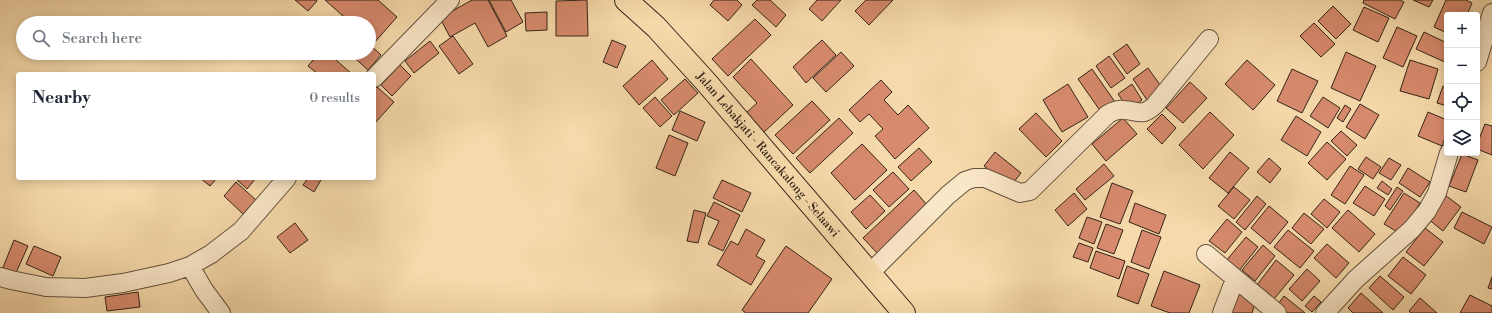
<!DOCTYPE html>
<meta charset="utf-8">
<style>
:root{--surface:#fff;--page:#f2f2f3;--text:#1f2937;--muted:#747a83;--line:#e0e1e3}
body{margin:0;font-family:"Libre Bodoni",serif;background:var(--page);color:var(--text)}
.controls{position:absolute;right:12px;top:12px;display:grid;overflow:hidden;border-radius:4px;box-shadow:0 2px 10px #0003}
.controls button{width:36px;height:36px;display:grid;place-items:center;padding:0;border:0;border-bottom:1px solid var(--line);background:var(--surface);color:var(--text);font:20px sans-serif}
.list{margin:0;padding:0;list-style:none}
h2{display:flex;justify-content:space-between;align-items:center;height:52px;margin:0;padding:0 16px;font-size:17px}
h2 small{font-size:13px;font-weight:400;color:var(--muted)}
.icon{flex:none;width:22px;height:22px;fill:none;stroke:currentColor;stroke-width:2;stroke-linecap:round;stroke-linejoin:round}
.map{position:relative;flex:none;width:1492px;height:313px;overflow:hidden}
.search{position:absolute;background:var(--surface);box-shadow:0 2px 10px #0003;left:16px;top:16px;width:360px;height:44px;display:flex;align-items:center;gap:10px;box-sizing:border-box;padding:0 14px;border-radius:22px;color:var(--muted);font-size:15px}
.panel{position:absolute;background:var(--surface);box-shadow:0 2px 10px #0003;left:16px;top:72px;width:360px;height:108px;border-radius:4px}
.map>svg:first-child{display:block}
.building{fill:#d78a6d;stroke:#332519}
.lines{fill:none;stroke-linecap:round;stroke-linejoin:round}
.street-casing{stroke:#64523e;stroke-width:20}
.primary-casing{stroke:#332519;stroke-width:24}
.street{stroke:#fae7c8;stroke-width:18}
.primary{stroke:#f7daab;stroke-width:22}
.labels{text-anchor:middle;stroke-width:4;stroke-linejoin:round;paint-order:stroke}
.street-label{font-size:12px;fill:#332519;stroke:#fae7c8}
</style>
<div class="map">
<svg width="1492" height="313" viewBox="0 0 1492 313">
<rect width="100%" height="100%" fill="#f7daab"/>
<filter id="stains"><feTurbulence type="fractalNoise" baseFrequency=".005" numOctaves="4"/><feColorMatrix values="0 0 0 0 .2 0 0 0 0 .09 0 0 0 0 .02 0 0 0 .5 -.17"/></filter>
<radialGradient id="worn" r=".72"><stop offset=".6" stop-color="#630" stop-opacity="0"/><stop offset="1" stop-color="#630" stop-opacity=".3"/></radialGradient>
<path class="building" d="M295 0H316L317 1 308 11Z
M325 0H378L397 17 374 43 369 39V23H351Z
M472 0H488L507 36 488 47 475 23 450 37 440 18Z
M489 0H511L523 22 506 32Z
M587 0 588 36H556V1Z
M714 0H737L742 5 728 21 710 5Z
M757 0H770L786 15 776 27 752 5Z
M817 0H841L822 21 809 9Z
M866 0H893L869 25 855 11Z
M1364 0H1400L1404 2 1395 19 1363 3Z
M1413 0H1433L1429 7Z
M1446 0H1466L1472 3 1467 15H1447V33L1434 27Z
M1333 6 1351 24 1336 39 1318 21Z
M1364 7 1389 18 1378 42 1353 30Z
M547 12V30L526 31 525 13Z
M755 19 771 35 728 76 712 59Z
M1314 23 1335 44 1321 57 1300 36Z
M1397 27 1417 36 1403 67 1383 58Z
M1424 32 1447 43V63L1416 49Z
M453 36 473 64 459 74 439 46Z
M612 40 626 46 617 68 603 62Z
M822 40 836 55 806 83 793 67Z
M430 41 439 53 414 73 405 61Z
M369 44 381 55 368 70 349 53H369Z
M1127 44 1140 64 1127 74 1113 54Z
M841 52 854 66 826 92 813 78Z
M1346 52 1376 66 1360 101 1331 88Z
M319 53H328L352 74H318L308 66Z
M1109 56 1125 78 1111 88 1096 66Z
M751 59 793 105 762 134 745 114 757 103 733 77Z
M652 60 668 79 639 105 623 86Z
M1247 60 1275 85 1253 110 1225 84Z
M1410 60 1438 69 1429 99 1400 91Z
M400 65 411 76 392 96 381 85Z
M1148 68 1163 89 1147 100 1133 79Z
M1092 69 1115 102 1101 112 1078 79Z
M1292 69 1318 81 1302 113 1277 101Z
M685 79 698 93 674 115 661 100Z
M881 80 892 92 884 100 898 115 908 105 929 128 895 159 875 136 883 129 869 114 860 122 849 110Z
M1190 82 1207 98 1183 123 1166 108Z
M1068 84 1088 117 1062 132 1043 100Z
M1132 84 1142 100 1129 110 1118 94Z
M1443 86 1447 87V106L1437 103Z
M377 87 394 102 374 124V90Z
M655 97 672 116 660 127 643 108Z
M1323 97 1340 108 1328 128 1310 116Z
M812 101 830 120 793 154 775 135Z
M1360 104 1379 115 1365 139 1346 127Z
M1345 105 1351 109 1343 122 1337 118Z
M680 111 705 122 697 141 672 130Z
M1210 112 1234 135 1203 169 1179 145Z
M1428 112 1447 120V133L1442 146 1418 136Z
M1036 113 1062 141 1046 157 1019 129Z
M1162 114 1176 128 1162 144 1147 129Z
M1296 116 1321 132 1307 156 1281 140Z
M839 118 853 133 810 173 796 158Z
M1123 118 1137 134 1106 161 1092 144Z
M1485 124 1492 126V155L1477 149V144Z
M1341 131 1357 145 1347 156 1331 141Z
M669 135 688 143 675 176 656 168Z
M1327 142 1346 159 1327 180 1308 163Z
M862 144 887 170 855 200 831 173Z
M919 148 932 162 911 181 898 167Z
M995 152 1021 173 1010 187 984 166Z
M1230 152 1249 168 1228 193 1209 178Z
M1462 154 1478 160 1466 192 1449 186Z
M1366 157 1381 167 1373 179 1358 169Z
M1269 158 1281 169 1270 183 1257 172Z
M1389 158 1401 165 1391 180 1379 173Z
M1104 164 1114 176 1085 200 1076 189Z
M1350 166 1364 175 1345 204 1331 195Z
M1408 168 1430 182 1420 197 1399 183Z
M893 172 909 189 889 207 873 190Z
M200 178H217L210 186Z
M235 178H256L247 189Z
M308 178H322L314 192 303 185Z
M722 180 751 193 742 212 713 198Z
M1382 181 1392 189 1388 195 1377 188Z
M236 182 256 200 243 214 224 196Z
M1112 183 1133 191 1120 224 1100 217Z
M1365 186 1385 199 1374 216 1353 203Z
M1234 187 1250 200 1234 219 1218 206Z
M1397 187 1403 191 1390 210 1385 206Z
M914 190 929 207 878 254 863 238Z
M1074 193 1087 209 1068 226 1055 210Z
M1404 193 1420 203 1401 234 1384 224Z
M870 195 885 211 866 229 851 212Z
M1445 195 1461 207 1443 231 1427 218Z
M1257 196 1266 204 1245 230 1236 222Z
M1324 199 1340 212 1327 228 1311 214Z
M714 202 740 215 723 251 708 244 719 221 707 216Z
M1135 203 1166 215 1159 234 1129 222Z
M1269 206 1288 222 1270 244 1251 228Z
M694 210 706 213 698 243 687 241Z
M1348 210 1375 234 1359 252 1332 228Z
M1462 212 1492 227 1484 244 1454 228Z
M1304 213 1324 229 1311 244 1292 228Z
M1087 217 1102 222 1094 244 1079 238Z
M1227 219 1242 232 1225 253 1209 241Z
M295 223 308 240 290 253 277 237Z
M1106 224 1123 230 1114 254 1097 248Z
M1425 228 1443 242 1424 266 1406 252Z
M746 229 765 240 756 256 765 261 751 285 717 265 731 241 738 245Z
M1142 230 1161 237 1149 269 1131 262Z
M1288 230 1314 251 1300 268 1274 247Z
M1246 237 1258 247 1238 272 1226 261Z
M14 240 28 246 15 275 2 270Z
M1079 243 1093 248 1088 262 1073 257Z
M1327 244 1349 263 1336 278 1314 258Z
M1263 245 1275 256 1255 281 1242 270Z
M34 246 61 257 53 276 26 264Z
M786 246 832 279 808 313H746L742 310Z
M1096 251 1125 261 1119 279 1090 268Z
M1403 257 1426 275 1411 294 1388 276Z
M1276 260 1294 275 1274 299 1257 285Z
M1127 266 1149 274 1138 304 1117 296Z
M1307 269 1320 281 1302 301 1289 289Z
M1164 271 1200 285 1189 313H1170L1151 306Z
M1380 276 1404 297 1393 310 1369 288Z
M1492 277V289L1488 288Z
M138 292 140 307 107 311 105 297Z
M1235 293 1256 300 1252 313H1228Z
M1361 293 1383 313H1353L1348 308Z
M1470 295 1492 306V313H1460Z
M1284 296 1305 313H1282L1275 308Z
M1314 296 1321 302 1312 312 1305 306Z
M1420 298 1437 313H1411L1409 311Z"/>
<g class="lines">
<defs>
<path id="street" d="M1477 62 1492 13
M374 78 450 0
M1206 254 1277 313
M190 266 204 290 221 313
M870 273 948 195 965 181 974 178H985L1020 193 1030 191 1108 114C1112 112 1118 109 1123 110 1138 110 1141 118 1155 105L1209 39
M0 277 11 280 46 287 85 288 123 283 169 273 190 266 211 254 241 231 287 178
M1222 313 1235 279
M1325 313 1356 279 1412 229 1427 211 1437 193 1449 153"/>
<g id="primary">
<path id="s1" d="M626 0 656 27 706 82 904 313"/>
</g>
</defs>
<use href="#street" class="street-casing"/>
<use href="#primary" class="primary-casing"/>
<use href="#street" class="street"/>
<use href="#primary" class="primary"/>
</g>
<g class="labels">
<g class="street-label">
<text dy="4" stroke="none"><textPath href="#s1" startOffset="210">Jalan Lebakjati - Rancakalong - Selaawi</textPath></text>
</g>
</g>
<rect width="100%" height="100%" filter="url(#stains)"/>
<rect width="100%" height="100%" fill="url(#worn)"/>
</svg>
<div class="controls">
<button>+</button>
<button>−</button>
<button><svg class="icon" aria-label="locate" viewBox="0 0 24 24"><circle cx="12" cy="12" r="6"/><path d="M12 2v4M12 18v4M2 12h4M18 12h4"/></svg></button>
<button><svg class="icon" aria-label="layers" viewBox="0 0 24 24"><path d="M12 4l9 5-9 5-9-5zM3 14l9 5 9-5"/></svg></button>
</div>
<div class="search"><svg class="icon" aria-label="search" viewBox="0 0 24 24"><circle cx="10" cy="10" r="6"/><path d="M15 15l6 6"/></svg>Search here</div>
<section class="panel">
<h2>Nearby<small>0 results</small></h2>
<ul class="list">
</ul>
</section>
</div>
